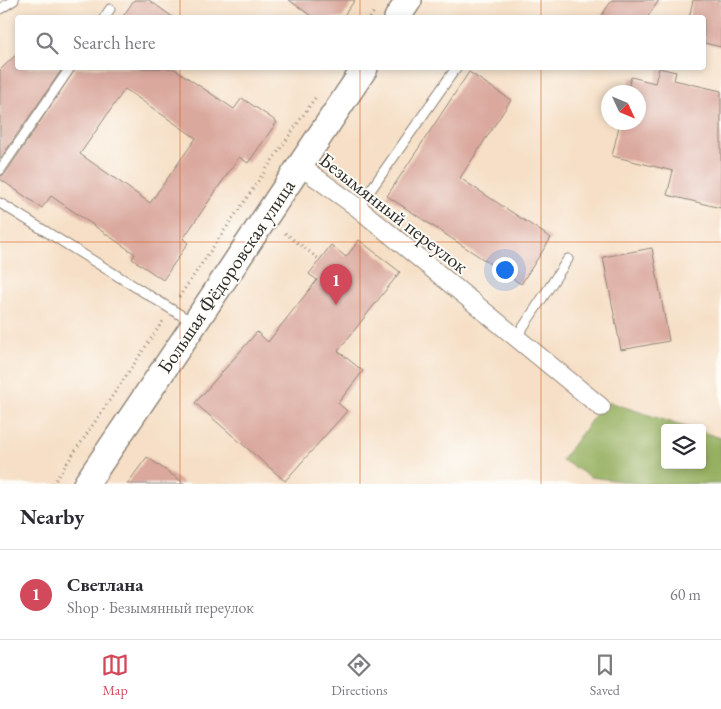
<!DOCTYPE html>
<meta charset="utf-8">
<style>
:root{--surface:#fff;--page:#f7f7f7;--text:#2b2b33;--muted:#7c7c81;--line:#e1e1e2;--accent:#d1495b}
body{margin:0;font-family:"EB Garamond",serif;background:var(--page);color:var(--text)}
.controls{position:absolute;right:15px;bottom:15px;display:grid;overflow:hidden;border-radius:5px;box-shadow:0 2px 8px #0003}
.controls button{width:45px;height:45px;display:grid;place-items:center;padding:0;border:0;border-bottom:1px solid var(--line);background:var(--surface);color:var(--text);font:25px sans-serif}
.compass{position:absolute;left:601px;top:85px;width:45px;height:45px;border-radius:50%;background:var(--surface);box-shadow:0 2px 8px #0003;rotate:134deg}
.you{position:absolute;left:504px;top:269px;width:18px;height:18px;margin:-12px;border:4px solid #fff;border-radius:50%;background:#1a73e8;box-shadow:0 0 0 8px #1a73e833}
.badge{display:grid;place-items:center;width:32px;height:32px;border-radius:50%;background:var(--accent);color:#fff;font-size:16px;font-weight:700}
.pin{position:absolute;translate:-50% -41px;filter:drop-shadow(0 1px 2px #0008)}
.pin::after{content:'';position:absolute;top:26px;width:18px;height:15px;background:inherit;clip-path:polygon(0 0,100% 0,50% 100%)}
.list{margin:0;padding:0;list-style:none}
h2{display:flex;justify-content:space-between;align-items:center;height:65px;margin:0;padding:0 20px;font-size:21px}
h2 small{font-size:16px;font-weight:400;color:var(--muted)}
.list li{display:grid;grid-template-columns:32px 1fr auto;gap:15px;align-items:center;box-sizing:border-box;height:90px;padding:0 20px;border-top:1px solid var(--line)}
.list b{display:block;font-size:19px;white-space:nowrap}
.list p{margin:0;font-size:16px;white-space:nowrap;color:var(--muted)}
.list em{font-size:16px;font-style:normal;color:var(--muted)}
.icon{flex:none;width:28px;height:28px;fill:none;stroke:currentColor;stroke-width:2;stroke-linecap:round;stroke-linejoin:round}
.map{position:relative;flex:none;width:721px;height:484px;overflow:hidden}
.search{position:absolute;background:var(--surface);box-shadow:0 2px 8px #0003;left:15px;right:15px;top:15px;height:55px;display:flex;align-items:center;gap:12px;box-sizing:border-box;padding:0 18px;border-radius:5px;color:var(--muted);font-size:19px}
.sheet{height:155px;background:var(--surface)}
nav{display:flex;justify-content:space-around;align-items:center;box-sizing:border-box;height:70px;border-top:1px solid var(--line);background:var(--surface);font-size:14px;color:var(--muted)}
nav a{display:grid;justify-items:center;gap:2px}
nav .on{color:var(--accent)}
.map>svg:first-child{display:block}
.forest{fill:#97b162;stroke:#616e46}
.building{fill:#daa89d;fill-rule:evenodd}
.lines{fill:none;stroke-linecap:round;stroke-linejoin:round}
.lane-casing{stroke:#908578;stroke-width:11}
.street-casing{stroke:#908578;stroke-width:20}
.secondary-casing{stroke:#908578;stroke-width:28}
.path{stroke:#908578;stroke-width:3;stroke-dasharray:1 4;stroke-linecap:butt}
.lane{stroke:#fff;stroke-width:9}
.street{stroke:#fff;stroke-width:18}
.secondary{stroke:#fff;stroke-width:25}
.grid{fill:none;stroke:#d5540f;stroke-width:1;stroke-opacity:0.55}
.labels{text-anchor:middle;stroke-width:4;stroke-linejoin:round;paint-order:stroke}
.street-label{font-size:20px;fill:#2b2b2b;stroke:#fdfcf7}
</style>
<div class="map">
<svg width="721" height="484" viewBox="0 0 721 484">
<rect width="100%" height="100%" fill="#fdfcf7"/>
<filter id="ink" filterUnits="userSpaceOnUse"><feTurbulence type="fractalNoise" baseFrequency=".02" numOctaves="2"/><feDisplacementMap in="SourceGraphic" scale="10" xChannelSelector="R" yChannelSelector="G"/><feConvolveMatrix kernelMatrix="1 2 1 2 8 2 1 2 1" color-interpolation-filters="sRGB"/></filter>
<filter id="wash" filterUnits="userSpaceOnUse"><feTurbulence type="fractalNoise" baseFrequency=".0096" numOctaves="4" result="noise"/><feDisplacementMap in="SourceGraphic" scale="20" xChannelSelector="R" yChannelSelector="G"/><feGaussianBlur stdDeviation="1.12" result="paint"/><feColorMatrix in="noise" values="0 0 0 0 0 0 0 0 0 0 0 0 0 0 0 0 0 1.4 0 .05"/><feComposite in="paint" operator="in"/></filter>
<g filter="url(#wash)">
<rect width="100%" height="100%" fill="#f6dfc6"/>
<path class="forest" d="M609 402 689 428H665V465H702V432L721 438V484H642L591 477 562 460 601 407Z"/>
<g id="blocks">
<path class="building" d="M134 0H149L174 18H122Z
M289 0H355L342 18H314Z
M612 0H659L647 18H600Z
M693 0H721V47L704 43V18H689Z
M18 53V68H63L0 159V70Z
M76 68H173L234 109 242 98 277 122 248 163 239 157 183 239 188 243 163 280 132 259 135 254 51 196 42 208 0 179V176L5 174ZM125 89 196 138 150 203 80 154Z
M659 68 676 72 674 80 721 91V208L667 195 673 171 612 156 620 122H638V92H627L631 77 655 83Z
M469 72 511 100 460 178 551 238 521 284 387 196Z
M359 240 400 272 338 351 363 371 338 403 347 411 285 481 195 403 257 332 268 342 317 280 309 274 331 245 346 257Z
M652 248 669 341 621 350 603 257Z
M147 457 185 484H127Z"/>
</g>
</g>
<g filter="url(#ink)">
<use href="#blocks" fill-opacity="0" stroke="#908578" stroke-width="1"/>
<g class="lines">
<defs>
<path id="lane" d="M0 9 14 0
M104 18 110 9
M0 170 70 68
M0 203 192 322
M358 208 456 68
M516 338 568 259"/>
<path id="street" d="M300 166 358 208 601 407"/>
<path id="secondary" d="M397 18 409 0
M86 484 187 335 365 68"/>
</defs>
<use href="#lane" class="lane-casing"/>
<use href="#street" class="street-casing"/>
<use href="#secondary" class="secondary-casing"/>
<path class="path" d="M370 18 375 10
M285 233 320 260
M179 297 315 98
M53 484 163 321"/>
<use href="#lane" class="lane"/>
<use href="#street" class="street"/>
<use href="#secondary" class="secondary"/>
</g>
</g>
<path class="grid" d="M180 0V18M360 0V18M541 0V18M180 68V484M360 68V484M541 68V484M0 242H721"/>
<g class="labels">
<g class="street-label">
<text transform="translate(394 213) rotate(38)" y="7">Безымянный переулок</text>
<text transform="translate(226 276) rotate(-56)" y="7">Большая Фёдоровская улица</text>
</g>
</g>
</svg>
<div class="controls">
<button><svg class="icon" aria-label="layers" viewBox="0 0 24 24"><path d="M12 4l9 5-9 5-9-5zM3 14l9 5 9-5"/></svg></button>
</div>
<svg class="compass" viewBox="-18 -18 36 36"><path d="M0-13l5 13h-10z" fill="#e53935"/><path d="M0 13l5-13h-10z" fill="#7c7c81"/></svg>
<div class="you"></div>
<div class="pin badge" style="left:336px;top:305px">1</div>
<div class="search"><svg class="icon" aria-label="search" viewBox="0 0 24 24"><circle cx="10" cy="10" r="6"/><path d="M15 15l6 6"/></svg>Search here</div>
</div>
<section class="sheet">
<h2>Nearby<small></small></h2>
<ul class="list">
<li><span class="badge">1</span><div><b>Светлана</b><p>Shop · Безымянный переулок</p></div><em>60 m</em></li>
</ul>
</section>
<nav>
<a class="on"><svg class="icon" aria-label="map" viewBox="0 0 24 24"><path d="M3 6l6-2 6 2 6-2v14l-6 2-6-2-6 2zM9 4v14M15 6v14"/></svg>Map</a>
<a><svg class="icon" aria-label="directions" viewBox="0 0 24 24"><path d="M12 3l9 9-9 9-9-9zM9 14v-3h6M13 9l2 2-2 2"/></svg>Directions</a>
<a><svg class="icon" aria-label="saved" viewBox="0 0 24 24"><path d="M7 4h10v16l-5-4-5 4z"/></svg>Saved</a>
</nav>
